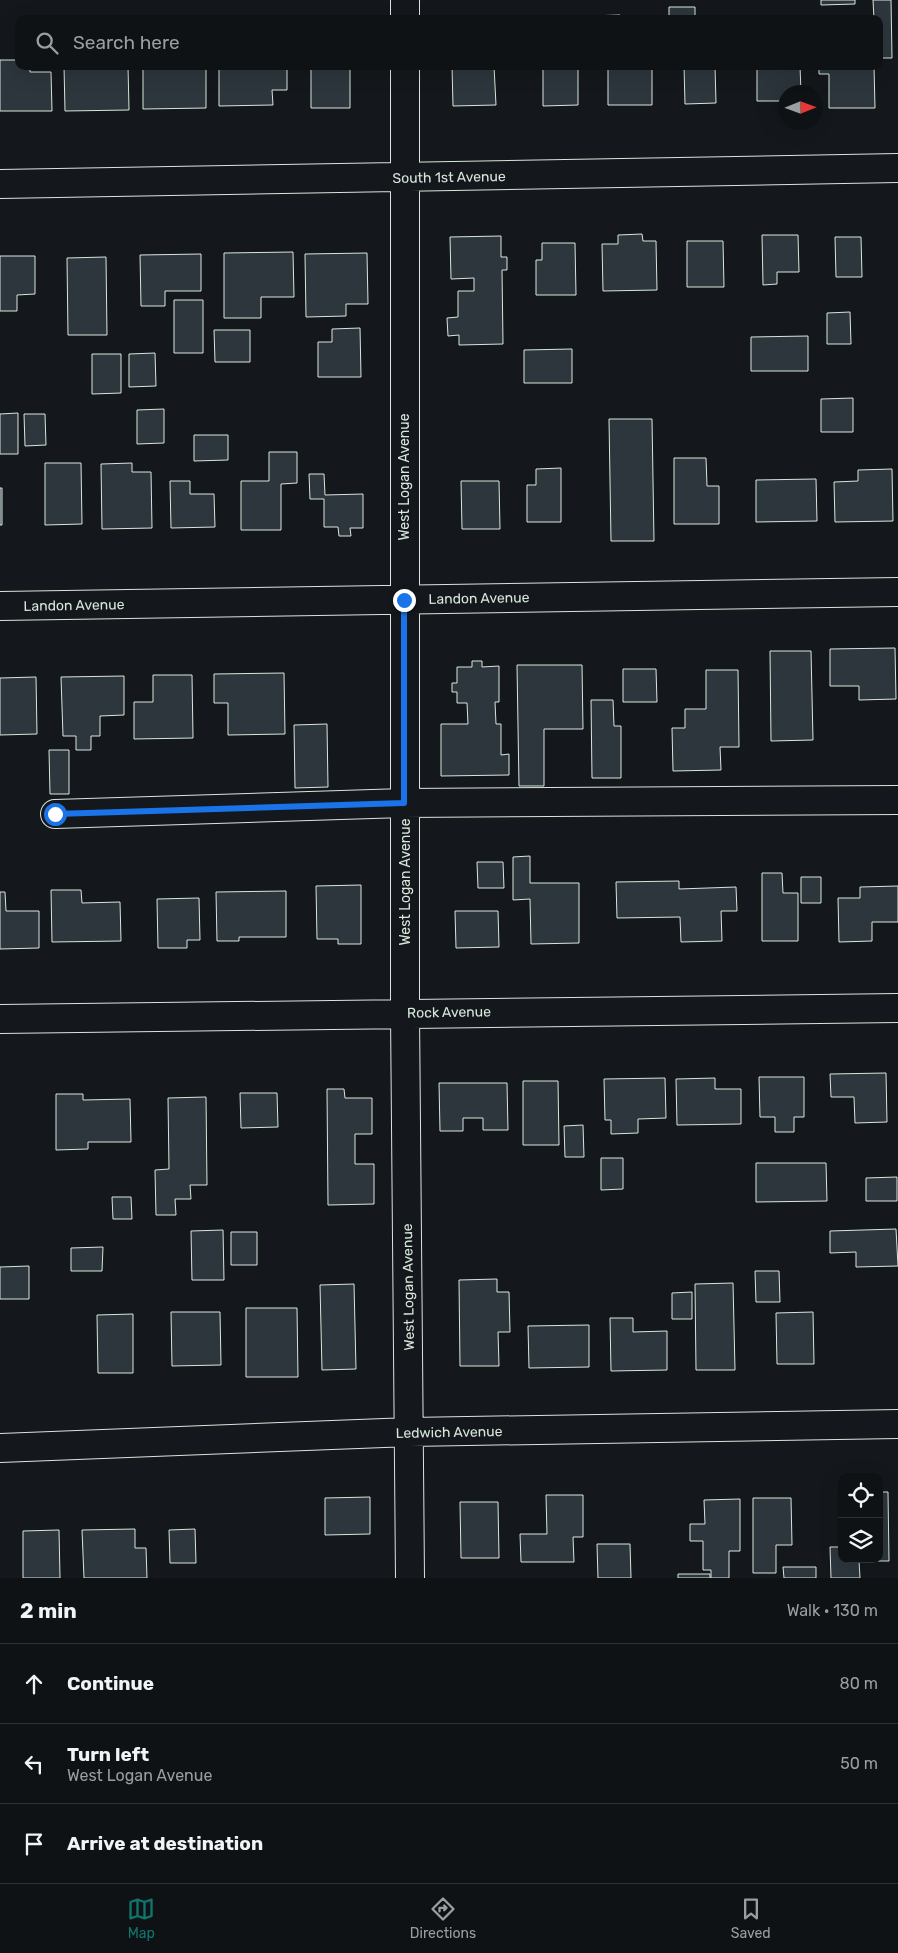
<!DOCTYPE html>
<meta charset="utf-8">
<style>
:root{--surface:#0f1215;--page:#181b1e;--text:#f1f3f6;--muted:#9b9ea0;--line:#2f3234;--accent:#0f766e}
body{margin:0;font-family:Rubik,sans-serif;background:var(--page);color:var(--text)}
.controls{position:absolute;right:15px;bottom:15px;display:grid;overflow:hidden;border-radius:10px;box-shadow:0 5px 20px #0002}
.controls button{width:45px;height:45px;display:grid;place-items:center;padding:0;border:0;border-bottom:1px solid var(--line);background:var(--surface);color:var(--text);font:25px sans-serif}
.compass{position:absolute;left:778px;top:85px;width:45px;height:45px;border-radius:50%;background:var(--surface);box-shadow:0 5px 20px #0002;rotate:89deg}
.stop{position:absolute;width:15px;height:15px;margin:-11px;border:4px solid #1a73e8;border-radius:50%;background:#fff}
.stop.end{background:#1a73e8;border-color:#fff;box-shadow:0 1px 5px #0008}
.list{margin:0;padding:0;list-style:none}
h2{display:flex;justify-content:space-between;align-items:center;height:65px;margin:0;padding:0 20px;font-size:21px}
h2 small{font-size:16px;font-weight:400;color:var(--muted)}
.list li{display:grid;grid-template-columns:32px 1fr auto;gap:15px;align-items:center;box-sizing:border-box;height:80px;padding:0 20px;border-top:1px solid var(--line)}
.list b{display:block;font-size:19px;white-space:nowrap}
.list p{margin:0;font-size:16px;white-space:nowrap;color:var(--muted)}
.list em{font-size:16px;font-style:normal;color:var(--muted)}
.icon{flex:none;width:28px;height:28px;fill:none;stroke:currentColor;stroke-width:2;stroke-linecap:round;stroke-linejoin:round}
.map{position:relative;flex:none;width:898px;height:1578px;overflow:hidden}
.search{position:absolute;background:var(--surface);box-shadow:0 5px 20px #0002;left:15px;right:15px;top:15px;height:55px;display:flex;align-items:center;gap:12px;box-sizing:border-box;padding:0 18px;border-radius:10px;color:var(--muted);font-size:19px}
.sheet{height:305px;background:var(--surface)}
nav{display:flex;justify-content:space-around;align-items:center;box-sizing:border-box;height:70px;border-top:1px solid var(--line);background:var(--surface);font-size:14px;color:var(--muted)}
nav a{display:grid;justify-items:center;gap:2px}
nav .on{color:var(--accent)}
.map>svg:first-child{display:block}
.building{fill:#2c363c;stroke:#d8e6dc}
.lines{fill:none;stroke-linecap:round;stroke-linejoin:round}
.minor-casing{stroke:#d8e6dc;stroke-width:30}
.minor{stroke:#14181c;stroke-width:28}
.route{stroke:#1a73e8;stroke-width:6}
.labels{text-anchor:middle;stroke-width:4;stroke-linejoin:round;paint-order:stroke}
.street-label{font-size:14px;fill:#d8e6dc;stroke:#14181c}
</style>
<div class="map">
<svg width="898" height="1578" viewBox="0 0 898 1578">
<rect width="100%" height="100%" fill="#14181c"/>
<path class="building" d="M821 0H855V4L821 5Z
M873 0H891L892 58H879V19H874Z
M669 7H695V19H669Z
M620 15V19H588V16Z
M0 60H19V66H30V72H51L52 111H0Z
M64 66H128L129 110 65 111Z
M150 66H206V108L143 109V68Z
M266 66H287V90H272L273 105 219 106V68Z
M311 66H350V108H311Z
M452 66H494L496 105 453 106Z
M543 66H578V105L543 106Z
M684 66H715L716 103 685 104Z
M757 66H800L801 92H786V101H757Z
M819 66H874L875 108H829V74H819Z
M652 67V105H608V68Z
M642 234 643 241H656L657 290 603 291 602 244H618V235Z
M762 235H798L799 272H777V284L763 285Z
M501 236V257H507V270H502L503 344 459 345V335L448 336 447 318 458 317V291H474V278L451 279 450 237Z
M835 237H861L862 277H836Z
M687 241H723L724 287H687Z
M542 243H575L576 295H536V260H542Z
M293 252 294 297H261V318H224V253Z
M367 253 368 304H346V316L306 317 305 254Z
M201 254V291H165V306H141L140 255Z
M0 256H35V294L17 295V311H0Z
M106 257 107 335H68L67 258Z
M174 300H203V353H174Z
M850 312 851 344H827V313Z
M360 328 361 377H318V342H332V329Z
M214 330H250V362H215Z
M808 336V371H751V337Z
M572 349V383H524V350Z
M155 353 156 386 129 387V354Z
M92 354H121V393L92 394Z
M853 398V432H821V399Z
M164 409V443L137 444V410Z
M18 413V454H0V414Z
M24 414H45L46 445 25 446Z
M609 419H652L654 541H611Z
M194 435H228V460L194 461Z
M269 452H297V483L281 484V530H241V481H269Z
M674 458H706L707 486H719V524H674Z
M45 463H81L82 524 45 525Z
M132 463V472H151L152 528 102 529 101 464Z
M561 468V522H527V485H536V469Z
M892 469 893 521 835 522 834 482 858 481V470Z
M309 474H324L325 495 363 494V528H350L351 536H339L338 527H324V499H310Z
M816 479 817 521 756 522V480Z
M170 481H190V494H214L215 527 171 528Z
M461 481H499L500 529H462Z
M0 488H2V525H0Z
M895 648 896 699 859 700V686H830V649Z
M770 651H811L813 740 771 741Z
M472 661H482V667L499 666V702H495L496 724H501V755L509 754V775L441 776V724H468L467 703H457V692H452V683H457V667H472Z
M517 665H582L583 729H544V786H519Z
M623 669H656L657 702H623Z
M706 670H738L739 747H720L721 770 673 771 672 728H685V709H706Z
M284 673 285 734 228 735V703H214V674Z
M153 675H192L193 738 134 739V702H153Z
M124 676V715L100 716V736H91V750H76V736H63L61 677Z
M36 677 37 734 0 735V678Z
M591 700H613L614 726H621V778H592Z
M327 724 328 787 295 788 294 725Z
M49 750H69V794H50Z
M530 856V883H579V943L531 944 530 899 513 900V857Z
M477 862H503L504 888H478Z
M762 873H782L783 893H798V941H762Z
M801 877H821V903H801Z
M679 881V889L736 887 737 911H721L722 941 681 942 680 917 617 918 616 882Z
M361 885V944H338V939H317L316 886Z
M898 886V922H872V941L839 942 838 898H860V887Z
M51 890H81L82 903 120 902 121 941 52 942Z
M286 891V937H239V941H217L216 892Z
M0 892H5L6 911H39V948L0 949Z
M199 898 200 940H187V948H158L157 899Z
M455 911H498L499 947 456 948Z
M886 1073 887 1122 855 1123 854 1097H831L830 1074Z
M759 1077H804V1117H794V1132H775V1117H760Z
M665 1078 666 1118 638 1119V1133L611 1134V1120H605L604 1079Z
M715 1078V1089H741V1124L677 1125 676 1079Z
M523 1081H558L559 1145H523Z
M439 1083H507L508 1130H483V1118H463V1131H440Z
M327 1089H344L345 1098H372V1134H355V1164H374V1204L328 1205Z
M240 1093H277L278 1127 241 1128Z
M56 1094H83V1100L130 1099 131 1142H88V1149L56 1150Z
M206 1097 207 1185H190L191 1199H175L176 1215H156L155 1170 169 1169 168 1098Z
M583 1125 584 1157H565L564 1126Z
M601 1158H623V1189L601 1190Z
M756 1163H826L827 1201 756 1202Z
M897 1177V1201H866V1178Z
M112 1197H131L132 1219H113Z
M896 1229 898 1266 856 1267V1252L830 1253V1231Z
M223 1230 224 1280H192L191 1231Z
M231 1232H257V1265H231Z
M103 1247 102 1271H71V1248Z
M29 1266V1299H0V1267Z
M755 1271H779L780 1302H756Z
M497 1279V1292H509L510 1332H498L499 1366H460L459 1280Z
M733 1283 735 1370H696L695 1284Z
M354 1284 356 1369 322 1370 320 1285Z
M692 1292V1319H672V1293Z
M246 1308H297L298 1377H246Z
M171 1312H220L221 1365 172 1366Z
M813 1312 814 1364H777L776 1313Z
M133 1314V1373H98L97 1315Z
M610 1318H633V1332L667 1331V1370L611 1371Z
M589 1325V1367L529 1368 528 1326Z
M879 1492H888L889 1561H859L860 1578H831L830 1547H842V1559H879Z
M546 1495H583V1537H573L574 1562H521L520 1534H547Z
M370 1497V1534L325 1535V1498Z
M753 1498H791L792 1545H776V1573H753Z
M740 1499V1551H729V1578H711V1570H703V1541H690V1524H705L704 1500Z
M460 1502H498L499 1558H461Z
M135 1529V1548H146L147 1578H84L82 1530Z
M195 1529 196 1563H170L169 1530Z
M59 1530 60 1578H23V1531Z
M597 1544H630L631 1578H598Z
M783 1567H816V1578H784Z
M678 1574H710V1578H678Z"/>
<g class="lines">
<defs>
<path id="minor" d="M405 0V19
M405 66V1013L410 1578
M0 184 898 168
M0 606 898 592
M55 814 404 803 898 800
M0 1019 898 1008
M0 1448 410 1432 898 1424"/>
</defs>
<use href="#minor" class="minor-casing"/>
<use href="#minor" class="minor"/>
</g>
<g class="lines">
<path class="route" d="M55 814 404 803V600"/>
</g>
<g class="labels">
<g class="street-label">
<text transform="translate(449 177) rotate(-1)" y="5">South 1st Avenue</text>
<text transform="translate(404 477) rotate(-90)" y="5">West Logan Avenue</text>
<text transform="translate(479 598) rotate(-1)" y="5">Landon Avenue</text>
<text transform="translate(74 605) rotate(-1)" y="5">Landon Avenue</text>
<text transform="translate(405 882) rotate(-90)" y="5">West Logan Avenue</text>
<text transform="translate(449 1012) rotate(-1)" y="5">Rock Avenue</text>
<text transform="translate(408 1287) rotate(-91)" y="5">West Logan Avenue</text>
<text transform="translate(449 1432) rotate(-1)" y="5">Ledwich Avenue</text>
</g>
</g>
</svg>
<div class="controls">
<button><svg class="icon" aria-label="locate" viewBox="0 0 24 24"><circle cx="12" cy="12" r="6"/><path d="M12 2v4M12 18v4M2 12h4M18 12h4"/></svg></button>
<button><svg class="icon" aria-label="layers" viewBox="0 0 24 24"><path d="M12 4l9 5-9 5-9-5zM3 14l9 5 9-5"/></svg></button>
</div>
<svg class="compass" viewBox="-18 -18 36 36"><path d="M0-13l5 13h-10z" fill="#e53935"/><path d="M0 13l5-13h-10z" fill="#9b9ea0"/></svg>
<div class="stop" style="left:55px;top:814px"></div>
<div class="stop end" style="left:404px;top:600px"></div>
<div class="search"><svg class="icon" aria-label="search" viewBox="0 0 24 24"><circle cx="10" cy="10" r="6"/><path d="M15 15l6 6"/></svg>Search here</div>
</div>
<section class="sheet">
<h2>2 min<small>Walk · 130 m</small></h2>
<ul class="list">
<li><svg class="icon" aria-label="ahead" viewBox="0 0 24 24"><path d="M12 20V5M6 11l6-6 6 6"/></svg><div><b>Continue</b></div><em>80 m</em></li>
<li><svg class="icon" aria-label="left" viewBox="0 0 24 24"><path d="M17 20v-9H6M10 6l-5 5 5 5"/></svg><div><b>Turn left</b><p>West Logan Avenue</p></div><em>50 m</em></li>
<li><svg class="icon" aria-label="arrive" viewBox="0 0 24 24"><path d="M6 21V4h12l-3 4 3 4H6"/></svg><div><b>Arrive at destination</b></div></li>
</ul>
</section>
<nav>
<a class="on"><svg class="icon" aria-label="map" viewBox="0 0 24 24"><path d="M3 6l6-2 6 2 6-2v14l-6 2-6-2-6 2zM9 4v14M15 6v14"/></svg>Map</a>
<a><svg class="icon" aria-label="directions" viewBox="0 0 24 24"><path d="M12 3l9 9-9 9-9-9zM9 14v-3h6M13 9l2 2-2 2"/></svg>Directions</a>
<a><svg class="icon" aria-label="saved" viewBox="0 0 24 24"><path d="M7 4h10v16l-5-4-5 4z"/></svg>Saved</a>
</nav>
